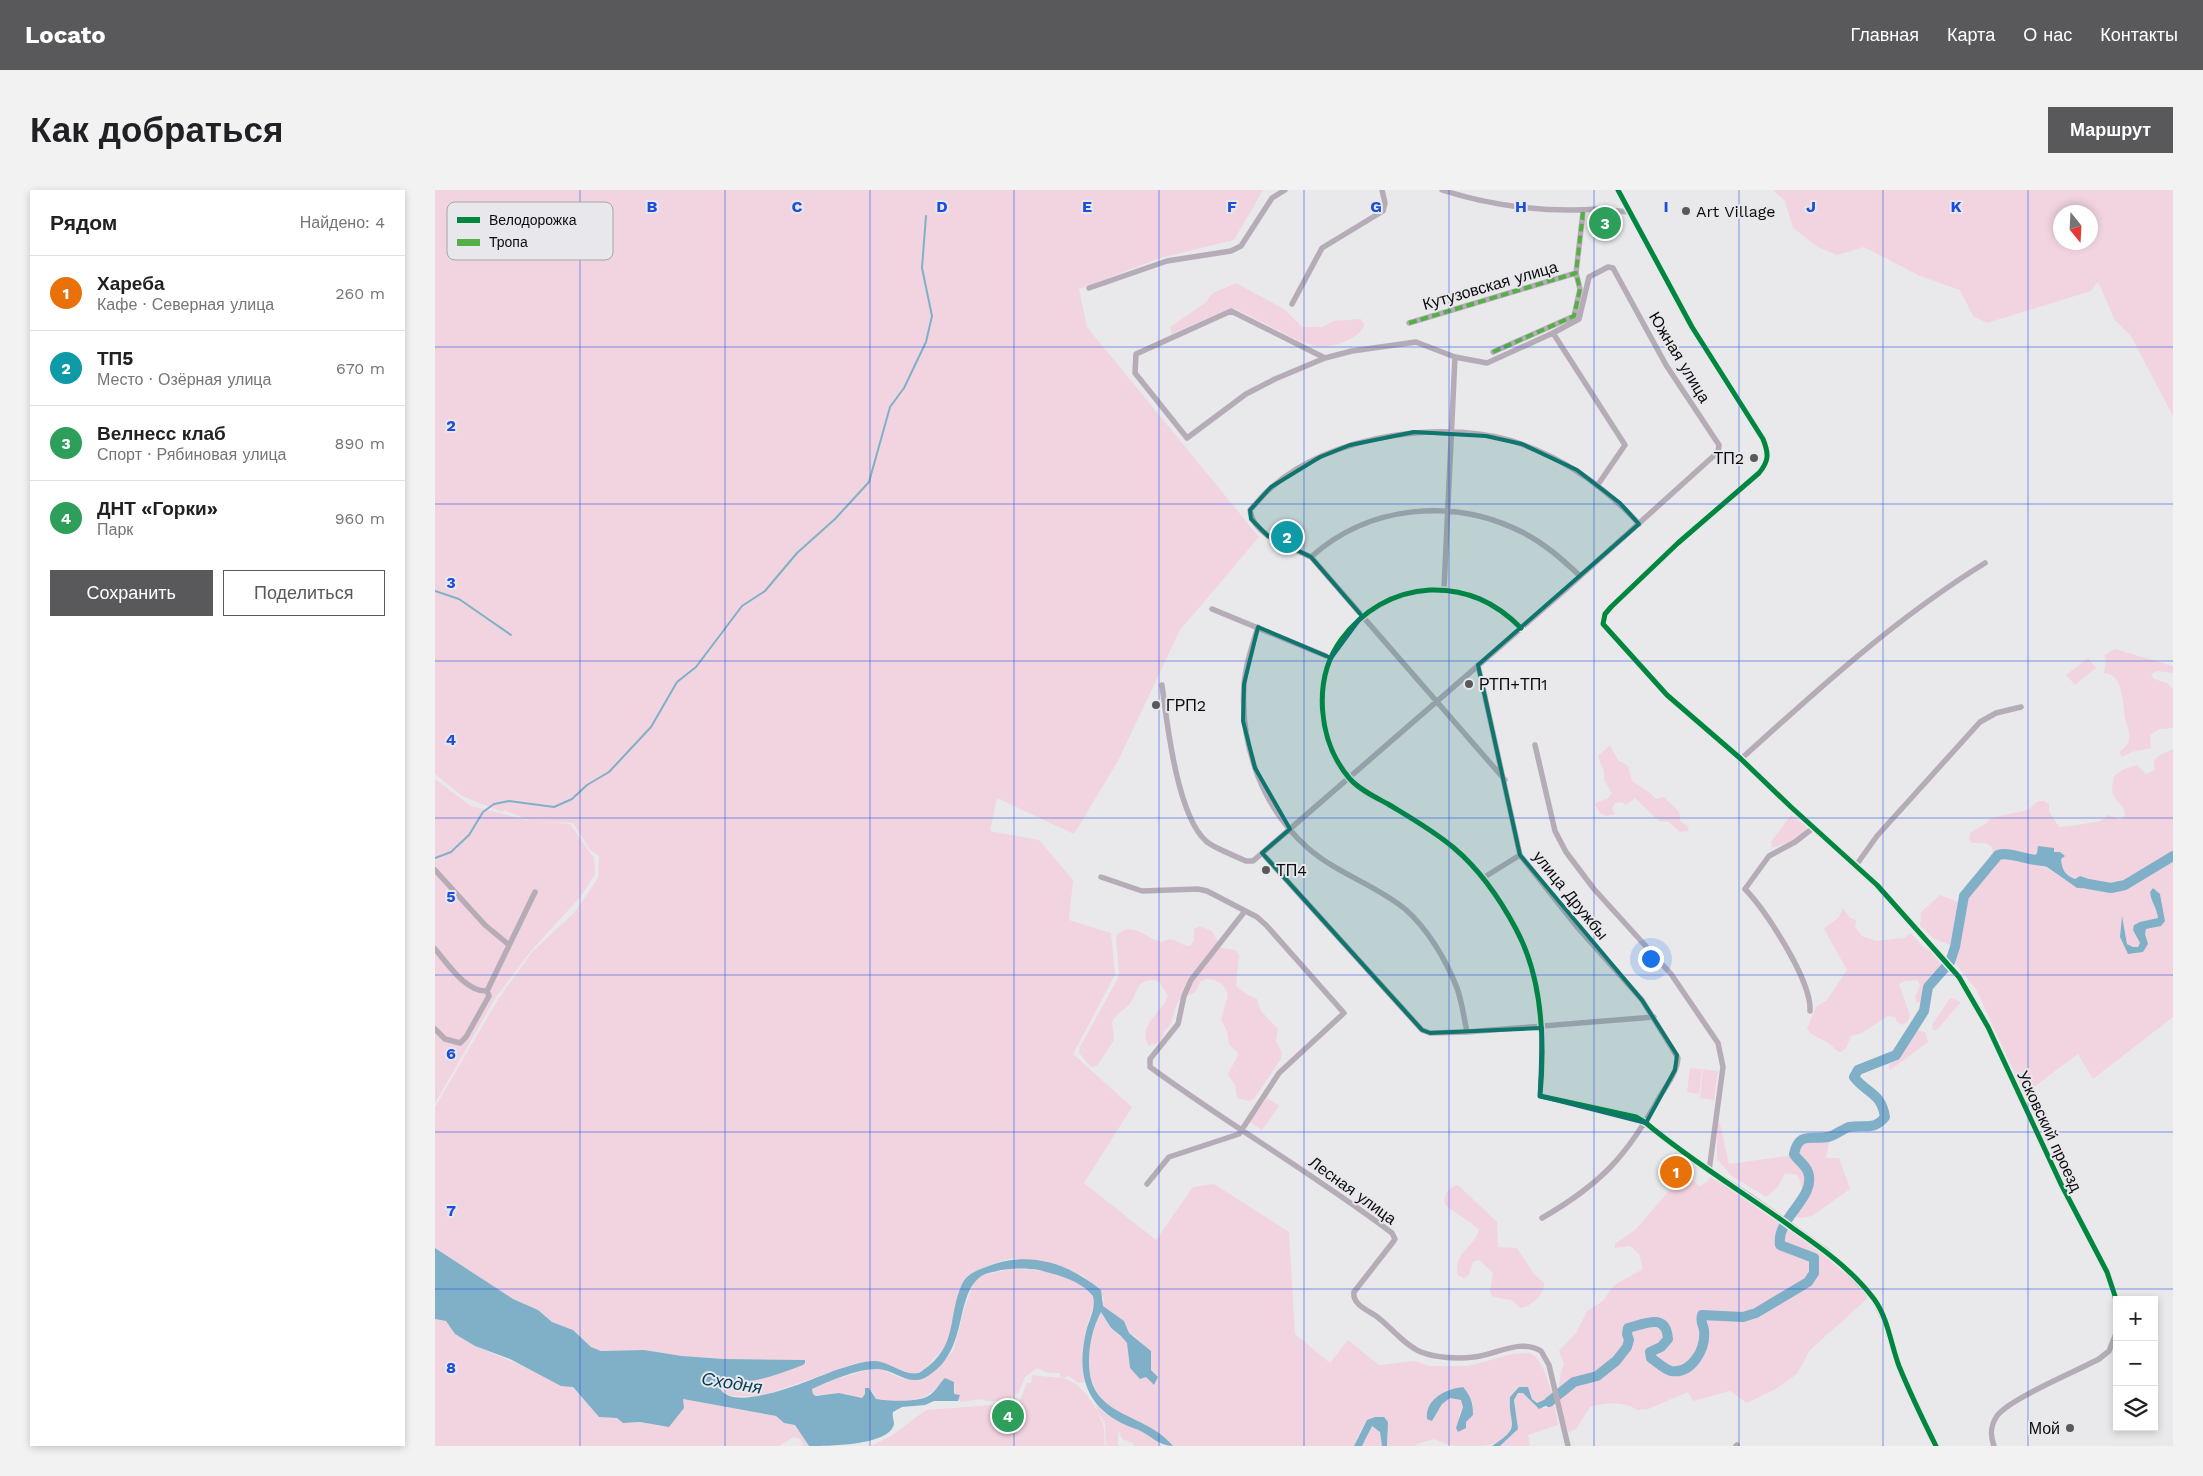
<!DOCTYPE html>
<html lang="ru">
<meta charset="utf-8">
<style>
:root{--surface:#fff;--page:#f2f2f2;--text:#202124;--muted:#757577;--line:#e0e0e0;--accent:#59585b}
body{margin:0;font-family:"Work Sans",sans-serif;background:var(--page);color:var(--text)}
.controls{position:absolute;right:15px;bottom:15px;display:grid;overflow:hidden;border-radius:0px;box-shadow:0 2px 8px #0003}
.controls button{width:45px;height:45px;display:grid;place-items:center;padding:0;border:0;border-bottom:1px solid var(--line);background:var(--surface);color:var(--text);font:25px sans-serif}
.compass{position:absolute;left:1618px;top:15px;width:45px;height:45px;border-radius:50%;background:var(--surface);box-shadow:0 2px 8px #0003;rotate:162deg}
.you{position:absolute;left:1215px;top:768px;width:18px;height:18px;margin:-12px;border:4px solid #fff;border-radius:50%;background:#1a73e8;box-shadow:0 0 0 8px #1a73e833}
.badge{display:grid;place-items:center;width:32px;height:32px;border-radius:50%;background:var(--accent);color:#fff;font-size:16px;font-weight:700}
.pin{position:absolute;translate:-50% -50%;border:2px solid #fff;box-shadow:0 1px 5px #0006}
.list{margin:0;padding:0;list-style:none}
h2{display:flex;justify-content:space-between;align-items:center;height:65px;margin:0;padding:0 20px;font-size:21px}
h2 small{font-size:16px;font-weight:400;color:var(--muted)}
.list li{display:grid;grid-template-columns:32px 1fr auto;gap:15px;align-items:center;box-sizing:border-box;height:75px;padding:0 20px;border-top:1px solid var(--line)}
.list b{display:block;font-size:19px;white-space:nowrap}
.list p{margin:0;font-size:16px;white-space:nowrap;color:var(--muted)}
.list em{font-size:16px;font-style:normal;color:var(--muted)}
.actions{display:flex;gap:10px;padding:15px 20px}
.actions a{flex:1;padding:11px 0;border:1px solid var(--accent);border-radius:0px;text-align:center;font-size:18px;color:var(--accent)}
.actions .main{background:var(--accent);color:#fff}
.icon{flex:none;width:28px;height:28px;fill:none;stroke:currentColor;stroke-width:2;stroke-linecap:round;stroke-linejoin:round}
.map{position:relative;flex:none;width:1738px;height:1256px;overflow:hidden;border-radius:0px}
header{display:flex;align-items:center;gap:30px;box-sizing:border-box;height:70px;padding:0 25px;background:var(--accent);color:#fff}
header strong{font-size:24px}
nav{display:flex;gap:28px;margin-inline-start:auto;font-size:18px}
.intro{display:flex;align-items:center;justify-content:space-between;box-sizing:border-box;height:120px;padding:0 30px}
h1{margin:0;font-size:35px}
.button{padding:12px 22px;border-radius:0px;background:var(--accent);color:#fff;font-size:18px;font-weight:700}
main{display:flex;gap:30px;padding:0 30px}
aside{flex:1;background:var(--surface);border-radius:0px;box-shadow:0 2px 8px #0003}
.map>svg:first-child{display:block}
.green{fill:#f2d4e1;fill-rule:evenodd}
.water{fill:#7fb0c8}
.lines{fill:none;stroke-linecap:round;stroke-linejoin:round}
.stream{stroke:#7fb0c8;stroke-width:2}
.river{stroke:#7fb0c8;stroke-width:10}
.street{stroke:#b6acb8;stroke-width:5.5}
.quiet{stroke:#54b044;stroke-width:4;stroke-dasharray:8 4;stroke-linecap:butt}
.cycleway-casing{stroke:#e8e7ec;stroke-width:8}
.cycleway{stroke:#00873e;stroke-width:5}
.marked{fill:#0f766e;fill-opacity:0.2;stroke:#0f766e;stroke-width:4;stroke-linejoin:round}
.grid{fill:none;stroke:#1d4ed8;stroke-width:1;stroke-opacity:0.55}
.poi-dot{fill:#59585b;stroke:#e8e7ec;stroke-width:2}
.labels{text-anchor:middle;stroke-width:4;stroke-linejoin:round;paint-order:stroke}
.poi-label{font-size:16px;fill:#0b0b0d;stroke:#e8e7ec;text-anchor:start}
.street-label{font-size:16px;fill:#0b0b0d;stroke:#e8e7ec}
.water-label{font-size:18px;font-style:italic;fill:#003f55;stroke:#e8e7ec}
.key{fill:#e8e7ec;stroke:#a6a5a9;stroke-width:1}
.key-label{font-size:14px;fill:#0b0b0d}
.grid-label{font-size:16px;text-anchor:middle;font-weight:bold;fill:#1d4ed8;stroke:#e8e7ec;stroke-width:4;stroke-linejoin:round;paint-order:stroke}
</style>
<header>
<strong>Locato</strong>
<nav><a>Главная</a><a>Карта</a><a>О нас</a><a>Контакты</a></nav>
</header>
<div class="intro"><h1>Как добраться</h1><a class="button">Маршрут</a></div>
<main>
<aside>
<h2>Рядом<small>Найдено: 4</small></h2>
<ul class="list">
<li><span class="badge" style="background:#e8710a">1</span><div><b>Хареба</b><p>Кафе · Северная улица</p></div><em>260 m</em></li>
<li><span class="badge" style="background:#0f9aa8">2</span><div><b>ТП5</b><p>Место · Озёрная улица</p></div><em>670 m</em></li>
<li><span class="badge" style="background:#2e9e5b">3</span><div><b>Велнесс клаб</b><p>Спорт · Рябиновая улица</p></div><em>890 m</em></li>
<li><span class="badge" style="background:#2e9e5b">4</span><div><b>ДНТ «Горки»</b><p>Парк</p></div><em>960 m</em></li>
</ul>
<div class="actions"><a class="main">Сохранить</a><a>Поделиться</a></div>
</aside>
<div class="map">
<svg width="1738" height="1256" viewBox="0 0 1738 1256">
<rect width="100%" height="100%" fill="#e9e8eb"/>
<path class="green" d="M0 0H828L799 50 725 68 644 99 652 137 824 347 745 440 683 571 639 644 562 608 555 641 604 650 638 690 634 730 676 743 680 785 638 864 697 917 649 993 721 1050 758 997 779 994 854 1042 860 1144 895 1173 913 1150 944 1175 980 1171 994 1176H1033L1077 1164 1095 1163 1101 1167 1109 1180 1118 1206 1102 1213 1097 1209 1096 1202 1084 1197 1075 1213C1082 1247 1068 1256 1036 1256 1021 1256 1012 1256 999 1249L982 1254 981 1256H952L953 1246 949 1227C931 1227 925 1240 919 1256H738C724 1239 703 1235 685 1224 647 1200 646 1160 666 1122L676 1139 686 1146 692 1153 695 1178 708 1187H711L719 1195 723 1187 716 1180V1164L700 1146 694 1143 689 1131 668 1116 669 1108 648 1085 578 1068 560 1073 543 1080 527 1093 516 1143 509 1158 489 1180 478 1184 421 1173 327 1206H296L286 1200 287 1193 292 1190C312 1200 350 1179 370 1170L289 1169 247 1166 209 1160 166 1161 156 1157 138 1140 117 1132 103 1120 78 1109 0 1058V917L64 808 97 762 140 722 163 688 164 666 155 660 138 633 101 632 135 634 159 668 160 684 146 706 96 761 61 807 0 913V589L36 616 96 631 69 620 67 622 27 606 0 584ZM1015 1199 1038 1214 1031 1232 1023 1226 1028 1217 1026 1210 1015 1208 1007 1214 996 1231Z
M1338 0H1738V226L1696 146 1680 130 1663 92 1656 101 1552 133 1538 126 1525 100 1485 86 1429 57 1402 65 1383 57 1358 38 1350 11ZM1626 22H1656V52H1626Z
M801 93 849 119 867 137H887L899 131 926 129 929 135C924 150 895 159 880 156 876 155 872 153 868 153L801 119 795 118 737 144 735 137 770 113 778 103Z
M1680 459 1738 476V483L1722 481 1716 484 1719 489 1732 493 1738 499V538L1725 539 1715 545 1716 558 1697 562 1687 567 1684 562C1688 559 1692 556 1694 551 1696 542 1691 536 1690 528 1688 514 1688 483 1669 483L1671 470 1669 465Z
M1653 468 1661 478 1640 495 1631 485Z
M1175 555 1183 570 1193 576 1197 591 1215 603 1221 609 1229 607 1244 622 1246 632 1252 635 1254 641 1245 642 1234 632 1224 631 1200 608 1191 615 1186 612 1180 613 1177 618 1180 624 1171 626 1165 623 1160 615 1161 613 1173 608 1177 603 1169 590V581L1163 566Z
M1738 559V827L1658 889 1643 864 1592 902 1587 899 1541 799 1519 772 1530 713 1540 695 1554 678 1552 672 1558 661 1556 656 1550 653H1537L1534 648 1536 642 1552 633 1556 628 1593 620 1603 611H1609L1614 614V621L1624 637C1630 637 1665 632 1667 630 1670 629 1671 627 1673 625L1685 630 1690 626C1690 612 1677 611 1677 599 1677 595 1679 591 1679 586L1689 579 1702 575 1711 584 1720 580 1719 571 1723 566ZM1614 657 1618 662 1630 666 1626 669C1627 680 1630 685 1640 689L1645 686 1663 692 1665 698H1642L1611 677 1594 673 1609 658ZM1718 698 1725 704 1730 731 1718 738 1711 739 1700 764 1685 747 1687 728 1692 754 1698 757H1703L1705 753 1698 740 1723 728C1722 718 1716 712 1715 702Z
M1356 625 1371 636 1370 642 1354 652 1337 658 1336 652Z
M1505 705 1523 712 1515 755 1498 748 1485 736 1486 722Z
M1408 718 1415 728 1421 730 1420 737 1427 746 1441 751 1469 748 1476 743 1488 757 1495 760 1506 775 1504 781 1498 783 1488 812 1482 813 1480 807 1485 796 1483 790 1470 791 1464 794 1475 825 1473 831 1467 835 1462 832 1460 827 1453 826 1427 843 1416 846 1411 858 1406 862C1399 861 1399 856 1393 853 1384 847 1378 847 1372 839L1381 817 1392 810 1412 780 1389 739 1404 727Z
M765 736 777 741 786 758 800 760 804 765 801 796 811 804 822 809 826 821 843 839 841 851 847 863 846 869 819 909 814 911 802 908 800 895 793 885C795 876 802 872 803 863L794 854 792 841 786 830 793 805C791 793 777 786 766 791L760 802 743 811 735 835 730 840 725 852 714 856C701 836 727 823 733 806L724 791C700 786 704 803 694 815 688 821 681 824 677 832L679 850 662 876 656 877 644 863 645 857 682 790 684 784 681 746C697 729 710 749 727 752 739 744 743 756 755 756L759 751V739Z
M1515 808 1524 811 1525 813 1502 840H1498L1497 835Z
M1481 840 1490 842 1493 852 1455 880 1454 875Z
M1255 878 1267 879 1264 904 1252 902Z
M1268 879 1283 881 1279 910 1265 908Z
M832 908 844 916 827 940 815 932Z
M1282 932 1285 934 1294 974 1352 966 1371 950 1395 949 1391 968H1404L1415 999 1377 1026 1365 1028 1356 1025 1353 1019C1365 1009 1371 999 1362 985L1350 983 1343 997 1331 1007 1297 986 1282 969Z
M1275 987C1332 1019 1387 1059 1433 1106L1432 1109 1375 1160 1362 1184 1339 1200 1312 1213 1295 1201 1258 1211 1253 1202 1213 1219 1202 1220C1191 1211 1169 1213 1155 1217L1141 1239 1133 1242C1126 1213 1119 1202 1129 1173L1124 1161 1141 1143 1152 1121 1168 1111 1179 1095 1208 1079 1204 1064 1195 1056 1180 1058V1054L1201 1039 1235 1000 1240 1001 1259 991 1265 996 1272 992Z
M1023 995 1062 1032 1063 1057 1082 1058 1099 1084 1109 1093C1110 1104 1096 1116 1086 1118L1076 1110 1058 1107 1055 1102 1058 1083 1044 1070 1038 1072 1034 1085 1029 1088 1023 1085C1018 1062 1039 1058 1044 1040L1036 1033 1011 1016C1007 1006 1013 997 1023 995Z
M574 1079C602 1079 639 1082 658 1106 660 1118 656 1122 653 1132 648 1152 647 1172 650 1192L643 1193 634 1186 627 1188C645 1191 661 1215 667 1232 670 1239 669 1248 670 1256H436L456 1246 491 1220 584 1213 592 1193H596L597 1185 626 1188 625 1183H613L602 1178 590 1187 584 1202 572 1211H551L547 1209 526 1212 519 1204 520 1195 510 1188C492 1214 470 1213 441 1209L436 1199 427 1208C414 1205 400 1200 388 1206L378 1204 377 1198 390 1192 434 1180 446 1179 468 1189 500 1181 518 1161 530 1117 539 1092 546 1086Z
M0 1129 11 1131 20 1144 40 1156 137 1197 164 1227 182 1228 188 1233 205 1232 228 1236 248 1209 341 1226 349 1233 360 1235 374 1256H369L365 1249 359 1247 344 1256H0Z
M1083 1203H1088L1102 1218H1111L1119 1212 1123 1235 1093 1245 1095 1256H1065C1083 1241 1083 1233 1079 1210Z
M661 1215C682 1237 708 1235 727 1256H699L698 1253 687 1249 683 1240V1256H671L670 1233 662 1221Z
M937 1236 945 1242 947 1256H927Z"/>
<path class="water" d="M1603 656 1619 658V662H1625L1630 666 1626 669C1627 680 1630 685 1640 689L1645 686 1663 692 1667 699 1642 698 1612 677 1594 672 1602 663Z
M1718 698 1725 704 1730 731 1726 736 1711 739 1710 744 1713 754 1708 762 1693 764 1685 747 1687 726 1692 754 1698 757H1703L1705 753 1698 740 1699 735 1705 732 1723 728C1722 718 1716 712 1715 702Z
M0 1058 78 1109 103 1120 117 1132 138 1140 156 1157 166 1161 209 1160 247 1166 289 1169 370 1170V1173L368 1175C349 1182 310 1198 292 1190L287 1193 286 1200C303 1223 379 1188 401 1180 414 1176 427 1171 441 1171 455 1172 475 1190 487 1181 524 1156 512 1127 527 1094 531 1085 542 1080 551 1077 593 1060 633 1073 666 1100L668 1116 689 1131 694 1143 716 1161V1180L723 1187 719 1195 711 1187 705 1189 695 1178 692 1153 686 1146 676 1138 666 1122C658 1137 654 1154 654 1171 653 1229 710 1221 738 1256 723 1256 715 1244 701 1239 654 1223 640 1190 651 1142 654 1129 661 1120 658 1106 645 1090 623 1085 604 1080 592 1078 578 1078 566 1080 559 1082 550 1083 545 1087 519 1107 534 1161 493 1186 474 1198 461 1180 443 1179 421 1179 397 1190 377 1199L378 1204 381 1206 404 1203 427 1208 430 1204V1198H434L441 1209C454 1211 484 1213 495 1205 502 1200 505 1192 510 1188L519 1192V1204L525 1205 523 1211H499L490 1215 467 1217 458 1222C457 1227 459 1230 459 1234 455 1256 391 1256 374 1256L360 1235 349 1233 341 1226 248 1209 249 1218 234 1237 205 1232 188 1233 182 1228 164 1227 138 1197 126 1196 75 1169 40 1156 20 1144 11 1131 0 1129Z
M1028 1197C1036 1206 1038 1213 1038 1225L1031 1232V1238L1023 1242 1021 1238 1028 1217 1026 1210 1015 1208 1007 1214 997 1231 992 1229C990 1209 1011 1199 1028 1197Z
M1084 1197H1093L1097 1209 1102 1213 1118 1206 1119 1212 1104 1219 1088 1203H1083L1079 1210 1083 1239 1065 1256H1057C1088 1236 1073 1236 1075 1207Z
M940 1227H949L953 1232 952 1256H947L945 1242 937 1236 927 1256H919L932 1230Z"/>
<g class="lines">
<path class="stream" d="M0 401 24 409 76 445
M0 668 16 662 34 645 48 622 59 614 74 611 119 617 137 609 152 595 174 582 216 537 242 492 261 477 307 416 330 401 362 363 400 329 434 292 455 217 469 198 491 152 497 126 487 78 491 26"/>
<path class="river" d="M1653 694 1676 698 1690 695 1738 666
M1114 1212 1139 1192 1162 1186 1181 1171 1192 1157 1194 1150 1192 1144 1193 1138C1210 1134 1231 1122 1233 1149L1226 1157 1215 1162 1216 1168C1222 1172 1229 1179 1236 1181 1257 1184 1271 1159 1269 1140 1268 1134 1265 1132 1267 1125L1308 1127 1321 1123 1373 1092 1379 1083V1068L1345 1055C1341 1027 1382 1008 1373 982 1370 974 1363 971 1359 964 1364 941 1376 950 1393 947 1400 946 1407 939 1414 937 1430 934 1439 941 1450 927 1446 902 1432 904 1419 887L1423 880 1461 865 1489 821 1493 797 1515 772 1520 757 1529 706 1563 665C1575 661 1593 671 1609 671"/>
<path class="street" d="M1007 0C1056 16 1113 23 1164 19
M1183 0 1257 137 1328 249C1334 264 1334 271 1324 283L1243 353 1176 417 1170 424 1168 434 1232 505 1306 569 1356 617 1442 695 1524 787 1553 837 1626 994 1672 1082 1680 1106 1682 1121
M1170 20 1195 22
M654 98 732 71 796 61 806 56 837 8 850 0
M857 114 887 58 948 21 950 13 947 0
M974 133 1141 83 1148 22
M1058 162 1139 126 1145 99 1141 83
M890 168 796 121 701 164 700 183 752 248 811 204 840 189 890 168 917 161 981 152 1020 167 1052 173 1118 143 1190 255 1162 296
M876 367C934 315 1018 307 1087 342 1109 353 1127 369 1145 386
M1009 399 1020 167
M777 419 896 468
M823 437C817 456 810 477 809 496 805 557 828 619 874 659 903 684 941 695 970 719 993 739 1011 770 1022 798 1027 812 1029 828 1032 842
M1086 438C1060 412 1032 399 995 400 958 402 927 421 906 450 877 490 883 552 915 589 925 600 940 607 953 614 976 628 999 641 1019 658 1045 680 1065 709 1081 739 1108 789 1110 850 1105 906L1201 927 1245 960
M1043 475 1085 665 1143 738 1207 810 1243 868C1242 882 1232 895 1225 906 1192 966 1166 994 1107 1028
M727 495C732 533 742 625 771 651 774 655 804 668 811 671H818L1129 401 1283 262 1284 255 1231 175 1178 78 1173 77 1154 87 1144 129 1118 143
M1100 555 1120 641 1131 662 1159 699 1236 784 1283 853 1288 877 1274 981
M1306 569C1383 499 1461 428 1550 373
M1070 590 876 367C855 357 818 346 815 320 822 313 828 304 836 298 895 244 1015 227 1089 255 1133 271 1172 299 1204 334
M827 663 987 840 995 843 1032 842 1219 827
M1422 674 1442 646 1545 532 1561 523 1586 517
M0 680 50 735 74 755
M666 687 707 701 763 699 772 701 822 727 831 735 909 823 844 883 804 944 734 967 712 994
M1048 688 1085 665
M810 721 756 790 749 806 743 834 715 869V877C794 935 879 984 957 1043L960 1049 958 1052 919 1102C917 1114 932 1120 941 1126 955 1136 969 1155 986 1162 1001 1168 1023 1169 1039 1167 1060 1165 1086 1148 1106 1161L1114 1175 1133 1256
M0 759C13 774 31 802 52 801L100 702
M1375 821C1377 791 1331 721 1310 699L1334 666 1360 652 1378 638
M0 839 10 849 25 853 31 847 54 806 52 801
M1253 966 1315 1006 1392 1061 1438 1108 1450 1132 1464 1176 1501 1256
M1301 1256 1302 1255
M1559 1256C1555 1245 1555 1236 1562 1226 1574 1209 1642 1181 1664 1169L1674 1161 1682 1141"/>
<path class="quiet" d="M974 133 1141 83 1148 22
M1058 162 1139 126 1145 99 1141 83"/>
<defs>
<path id="cycleway" d="M1183 0 1257 137 1328 249C1334 264 1334 271 1324 283L1243 353 1176 417 1170 424 1168 434 1232 505 1306 569 1356 617 1442 695 1524 787 1553 837 1626 994 1672 1082 1680 1106 1682 1121
M1086 438C1060 412 1032 399 995 400 958 402 927 421 906 450 877 490 883 552 915 589 925 600 940 607 953 614 976 628 999 641 1019 658 1045 680 1065 709 1081 739 1108 789 1110 850 1105 906L1201 927 1211 933C1257 972 1310 1003 1359 1039 1388 1059 1417 1080 1439 1109 1453 1128 1456 1155 1464 1176 1475 1203 1488 1230 1501 1256"/>
</defs>
<use href="#cycleway" class="cycleway-casing"/>
<use href="#cycleway" class="cycleway"/>
</g>
<path class="marked" d="M979 242 1051 246 1087 254 1142 280 1185 313 1204 334 1043 475 1085 665 1207 810 1242 865 1240 880 1211 933 1105 906 1107 838 995 843 987 840 827 663 855 639 820 578 808 531 809 494 823 437 896 468 927 426 876 367 833 346 816 329 815 320 836 297 885 267 915 255Z"/>
<path class="grid" d="M145 0V1256M290 0V1256M435 0V1256M579 0V1256M724 0V1256M869 0V1256M1014 0V1256M1159 0V1256M1304 0V1256M1448 0V1256M1593 0V1256M0 157H1738M0 314H1738M0 471H1738M0 628H1738M0 785H1738M0 942H1738M0 1099H1738"/>
<g class="poi-dot">
<circle cx="1251" cy="21" r="5"/>
<circle cx="1319" cy="268" r="5"/>
<circle cx="1034" cy="494" r="5"/>
<circle cx="721" cy="515" r="5"/>
<circle cx="831" cy="680" r="5"/>
<circle cx="1635" cy="1238" r="5"/>
</g>
<g class="labels">
<g class="poi-label">
<text x="1261" y="27">Art Village</text>
<text x="1309" y="274" text-anchor="end">ТП2</text>
<text x="1044" y="500">РТП+ТП1</text>
<text x="731" y="521">ГРП2</text>
<text x="841" y="686">ТП4</text>
<text x="1625" y="1244" text-anchor="end">Мой</text>
</g>
<g class="street-label">
<text transform="translate(1055 95) rotate(-16)" y="6">Кутузовская улица</text>
<text transform="translate(1245 167) rotate(59)" y="6">Южная улица</text>
<text transform="translate(1136 705) rotate(51)" y="6">улица Дружбы</text>
<text transform="translate(1615 941) rotate(65)" y="6">Усковский проезд</text>
<text transform="translate(918 1000) rotate(36)" y="6">Лесная улица</text>
</g>
<g class="water-label">
<text transform="translate(297 1193) rotate(9)" y="6">Сходня</text>
</g>
</g>
<rect x="12" y="12" width="166" height="58" rx="8" class="key"/>
<rect x="22" y="27" width="23" height="6" fill="#00873e"/>
<rect x="22" y="49" width="23" height="7" fill="#54b044"/>
<g class="key-label">
<text x="54" y="35">Велодорожка</text>
<text x="54" y="57">Тропа</text>
</g>
<g class="grid-label">
<text x="217" y="22">B</text>
<text x="362" y="22">C</text>
<text x="507" y="22">D</text>
<text x="652" y="22">E</text>
<text x="797" y="22">F</text>
<text x="941" y="22">G</text>
<text x="1086" y="22">H</text>
<text x="1231" y="22">I</text>
<text x="1376" y="22">J</text>
<text x="1521" y="22">K</text>
<text x="16" y="241">2</text>
<text x="16" y="398">3</text>
<text x="16" y="555">4</text>
<text x="16" y="712">5</text>
<text x="16" y="869">6</text>
<text x="16" y="1026">7</text>
<text x="16" y="1183">8</text>
</g>
</svg>
<div class="controls">
<button>+</button>
<button>−</button>
<button><svg class="icon" aria-label="layers" viewBox="0 0 24 24"><path d="M12 4l9 5-9 5-9-5zM3 14l9 5 9-5"/></svg></button>
</div>
<svg class="compass" viewBox="-18 -18 36 36"><path d="M0-13l5 13h-10z" fill="#e53935"/><path d="M0 13l5-13h-10z" fill="#757577"/></svg>
<div class="you"></div>
<div class="pin badge" style="left:1241px;top:982px;background:#e8710a">1</div>
<div class="pin badge" style="left:852px;top:347px;background:#0f9aa8">2</div>
<div class="pin badge" style="left:1170px;top:33px;background:#2e9e5b">3</div>
<div class="pin badge" style="left:573px;top:1226px;background:#2e9e5b">4</div>
</div>
</main>
